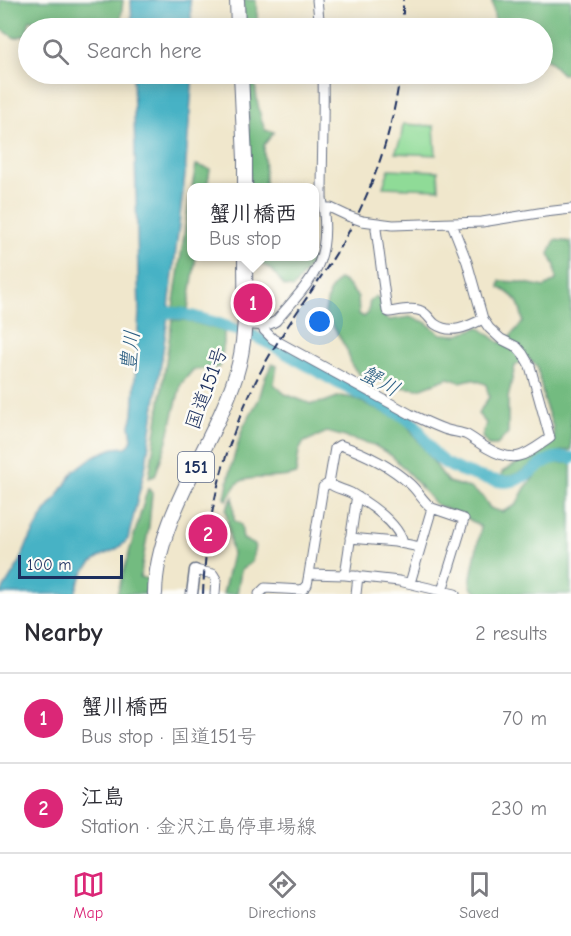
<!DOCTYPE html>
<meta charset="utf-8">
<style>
:root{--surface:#fff;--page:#f2f2f3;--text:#2b2b33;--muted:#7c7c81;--line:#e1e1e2;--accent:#db2777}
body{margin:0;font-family:"Comic Neue","Klee One",sans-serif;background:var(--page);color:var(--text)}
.scale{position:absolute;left:18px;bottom:15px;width:105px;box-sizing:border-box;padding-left:6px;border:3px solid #1b2f5e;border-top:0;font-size:16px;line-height:21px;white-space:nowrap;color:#1b2f5e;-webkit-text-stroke:4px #fdfcf7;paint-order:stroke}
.you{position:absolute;left:320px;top:322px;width:21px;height:21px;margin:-15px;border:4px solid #fff;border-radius:50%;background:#1a73e8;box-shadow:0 0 0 9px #1a73e833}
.badge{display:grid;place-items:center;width:39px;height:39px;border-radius:50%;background:var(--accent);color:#fff;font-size:20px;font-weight:700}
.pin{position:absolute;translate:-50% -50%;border:3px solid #fff;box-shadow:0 2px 6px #0006}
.popup{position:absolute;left:187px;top:183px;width:132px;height:78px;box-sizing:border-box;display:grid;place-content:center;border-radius:12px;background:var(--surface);filter:drop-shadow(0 2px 4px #0005);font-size:20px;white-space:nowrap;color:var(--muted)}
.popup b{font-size:22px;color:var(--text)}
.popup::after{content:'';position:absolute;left:50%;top:100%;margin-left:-12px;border:12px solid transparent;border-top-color:var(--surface)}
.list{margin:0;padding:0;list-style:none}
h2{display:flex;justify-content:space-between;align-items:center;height:78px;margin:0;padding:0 24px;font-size:26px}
h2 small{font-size:20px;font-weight:400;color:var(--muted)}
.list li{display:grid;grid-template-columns:39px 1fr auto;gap:18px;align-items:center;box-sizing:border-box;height:90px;padding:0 24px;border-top:2px solid var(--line)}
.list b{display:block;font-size:22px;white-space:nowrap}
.list p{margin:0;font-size:20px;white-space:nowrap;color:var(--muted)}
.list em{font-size:20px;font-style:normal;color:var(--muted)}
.icon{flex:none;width:33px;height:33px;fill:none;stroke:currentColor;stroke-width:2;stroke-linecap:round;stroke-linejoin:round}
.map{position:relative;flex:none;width:571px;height:594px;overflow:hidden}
.search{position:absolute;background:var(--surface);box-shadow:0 3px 15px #0003;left:18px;right:18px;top:18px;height:66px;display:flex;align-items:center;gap:15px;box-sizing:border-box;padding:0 21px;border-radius:33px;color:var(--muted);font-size:22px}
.sheet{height:258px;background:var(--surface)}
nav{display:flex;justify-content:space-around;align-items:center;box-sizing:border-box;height:84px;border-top:2px solid var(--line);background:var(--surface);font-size:16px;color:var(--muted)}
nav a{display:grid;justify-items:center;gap:3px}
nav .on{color:var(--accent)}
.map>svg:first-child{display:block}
.green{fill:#8fdb97;stroke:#55857a;stroke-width:1.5}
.forest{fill:#73bb80;stroke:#47756f;stroke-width:1.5}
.water{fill:#47b2c5;stroke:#317092;stroke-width:1.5}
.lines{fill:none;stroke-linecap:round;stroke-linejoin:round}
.river{stroke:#47b2c5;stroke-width:12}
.minor-casing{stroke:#666f84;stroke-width:11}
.major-casing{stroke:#666f84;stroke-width:13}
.highway-casing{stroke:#666f84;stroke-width:16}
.minor{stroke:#fff;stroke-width:9}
.major{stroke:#fff;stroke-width:10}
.highway{stroke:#fff;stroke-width:14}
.rail{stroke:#1b2f5e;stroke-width:2;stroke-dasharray:9 4.5;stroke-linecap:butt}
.minor-bridge-casing{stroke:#666f84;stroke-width:11;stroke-linecap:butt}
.minor-bridge{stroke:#fff;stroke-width:9}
.labels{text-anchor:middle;stroke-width:5;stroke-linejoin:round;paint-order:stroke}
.shield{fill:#fdfcf7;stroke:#5f6c8c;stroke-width:1.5}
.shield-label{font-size:18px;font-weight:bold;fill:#1b2f5e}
.street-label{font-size:20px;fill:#1b2f5e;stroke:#fdfcf7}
.water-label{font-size:21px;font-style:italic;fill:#2a5d82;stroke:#fdfcf7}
</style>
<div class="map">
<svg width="571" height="594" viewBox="0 0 571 594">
<rect width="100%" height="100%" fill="#fdfcf7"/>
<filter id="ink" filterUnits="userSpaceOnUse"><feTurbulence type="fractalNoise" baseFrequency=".0167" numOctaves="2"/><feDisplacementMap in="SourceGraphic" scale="12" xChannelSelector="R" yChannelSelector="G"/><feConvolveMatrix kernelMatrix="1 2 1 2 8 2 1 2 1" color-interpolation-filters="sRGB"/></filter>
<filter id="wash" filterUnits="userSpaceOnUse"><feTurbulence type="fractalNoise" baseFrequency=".008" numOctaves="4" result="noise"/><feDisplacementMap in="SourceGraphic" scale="24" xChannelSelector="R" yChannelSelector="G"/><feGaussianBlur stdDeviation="1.35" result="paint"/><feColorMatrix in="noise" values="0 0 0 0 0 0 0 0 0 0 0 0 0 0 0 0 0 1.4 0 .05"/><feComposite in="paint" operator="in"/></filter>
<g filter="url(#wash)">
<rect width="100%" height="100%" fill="#f0e7cc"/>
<path class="green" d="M403 124 434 126 436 155 395 153 401 138Z
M389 169 438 171 439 189 383 187Z"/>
<path class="forest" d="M0 0H123L121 19 111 23 109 28H46L39 21 30 20 26 35 15 38 0 28Z
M243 0H256L258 28H244Z
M492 0H571V73L562 74 549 61 543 58 542 28H496Z
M250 74H254C256 93 258 112 265 130L274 132 264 145 265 183 267 187H250L248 89Z
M196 165 210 169 207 187H192Z
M191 190 192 256 196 257 188 309 173 308Z
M555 240 571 242V450C561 450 551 454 542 458 529 465 517 479 501 476L502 472 537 452 554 439 553 427 545 404 537 366 527 358 515 366 508 398V433L497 445H488L482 437 486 423 478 414 489 397 486 384 472 379 460 382 448 378 419 389 399 387 359 374 352 366 347 350 325 312 329 292 339 279 345 282 358 297 359 314 364 317 368 313 370 300 376 297 380 301 385 318 390 320 410 317 425 322 441 334 456 335 479 327 500 343 509 338 523 322C520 301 517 298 499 287L500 281 520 282 545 287 556 280 555 266 549 254Z
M253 257V256L312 257 310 266 293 288 284 286C276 275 271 265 257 264Z
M172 320H185L224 331V343L220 367 193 370 181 384 166 444 155 476 149 478Z
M272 364 277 366 274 384 285 394 311 404 324 402 340 396 353 398 405 422 448 482 470 488 483 497 490 508 502 512 516 505 525 488 538 472 550 463H571V594H480L472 589 470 582 481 527 467 518 435 504 414 479 392 456 374 445 327 432 304 442 299 451 296 474C280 481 249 474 238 483 233 487 230 495 227 500L225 498 231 467 243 427 259 399 265 378Z
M148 488 152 493 149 526 140 577 148 579 146 594H117Z
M233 497 234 520 241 525 243 539 255 545 252 562 241 570 237 594H223L232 555 226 509Z"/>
<path class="water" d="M131 0H190L192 28H132Z
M133 74H193L185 175 167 324 146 464 128 539C116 553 107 551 95 560 85 567 78 582 75 594H0L20 562 28 542 45 512 57 497 74 471 94 456 114 448 126 447 130 444 132 439 130 425 133 415 139 312Z"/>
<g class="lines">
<path class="river" d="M154 311 184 314 213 322 252 335 272 345 338 383 405 417C408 420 413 423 416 426 424 437 430 451 441 460 451 469 484 479 498 481 505 483 514 481 521 478 541 468 544 454 571 458"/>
</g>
</g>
<g filter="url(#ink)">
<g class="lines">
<defs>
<path id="minor" d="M317 0 320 28
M323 208H331L348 216
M362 221 393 225 482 222 545 212 571 209
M377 223 376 229 387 311 389 312C398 311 413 307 421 311 427 313 430 320 435 324 451 335 467 327 483 319
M244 324C256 325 265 328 276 321 288 306 304 291 314 273 327 252 326 222 322 198 322 157 324 115 323 74
M262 326 264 330 273 339 410 414C421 419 433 425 444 429 452 432 460 432 467 435 474 439 480 444 487 448 516 465 525 455 550 438L530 366 523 354 517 347 501 339 489 328 483 319 467 262 452 224
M432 508 464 519 442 591
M350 538 395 542 420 547
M403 543C398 523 368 503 351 493 344 489 336 489 329 483L335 448 340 445C367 454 389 465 410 484 418 491 423 502 432 508L410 583
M195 570 213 574 216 579 215 594
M309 574 323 487 329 483
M345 575 356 501 358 497
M259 594 265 588 302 590 307 585 309 574 345 575 399 581 455 594
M356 594 358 576"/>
<path id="major" d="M192 594 195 570"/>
<path id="highway" d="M237 0 238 28
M241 74 245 159V188
M155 594C156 517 213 447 236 375 248 337 245 296 245 256"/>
</defs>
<use href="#minor" class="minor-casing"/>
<use href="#major" class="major-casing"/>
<use href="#highway" class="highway-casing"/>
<use href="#minor" class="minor"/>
<use href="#major" class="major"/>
<use href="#highway" class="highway"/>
<path class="rail" d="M403 28V0
M203 594C206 516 225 440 261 371 286 323 322 280 348 233 375 184 393 129 400 74"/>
<defs>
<path id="minor-bridge" d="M348 216 362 221"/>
</defs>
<use href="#minor-bridge" class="minor-bridge-casing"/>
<use href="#minor-bridge" class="minor-bridge"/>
</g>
</g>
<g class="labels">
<rect class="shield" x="178" y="452" width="36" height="30" rx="4.5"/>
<g class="shield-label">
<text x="196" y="473">151</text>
</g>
<g class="street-label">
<text transform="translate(206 388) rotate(-70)" y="7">国道151号</text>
</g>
<g class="water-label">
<text transform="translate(130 351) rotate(-84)" y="7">豊川</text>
<text transform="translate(380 381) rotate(29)" y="7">蟹川</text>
</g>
</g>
</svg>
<div class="scale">100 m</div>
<div class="you"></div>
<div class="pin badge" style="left:253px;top:303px">1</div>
<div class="popup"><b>蟹川橋西</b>Bus stop</div>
<div class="pin badge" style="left:208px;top:534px">2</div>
<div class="search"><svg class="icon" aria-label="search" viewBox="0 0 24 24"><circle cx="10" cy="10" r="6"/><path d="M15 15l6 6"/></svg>Search here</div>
</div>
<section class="sheet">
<h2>Nearby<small>2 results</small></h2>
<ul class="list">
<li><span class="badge">1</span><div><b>蟹川橋西</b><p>Bus stop · 国道151号</p></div><em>70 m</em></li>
<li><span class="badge">2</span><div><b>江島</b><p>Station · 金沢江島停車場線</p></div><em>230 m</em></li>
</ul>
</section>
<nav>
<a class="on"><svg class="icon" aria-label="map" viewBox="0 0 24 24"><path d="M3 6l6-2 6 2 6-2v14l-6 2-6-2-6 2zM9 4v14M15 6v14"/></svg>Map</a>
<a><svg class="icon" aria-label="directions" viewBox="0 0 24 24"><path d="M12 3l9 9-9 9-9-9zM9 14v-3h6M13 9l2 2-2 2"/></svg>Directions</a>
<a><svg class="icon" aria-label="saved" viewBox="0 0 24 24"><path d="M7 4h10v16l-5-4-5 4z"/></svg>Saved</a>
</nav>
